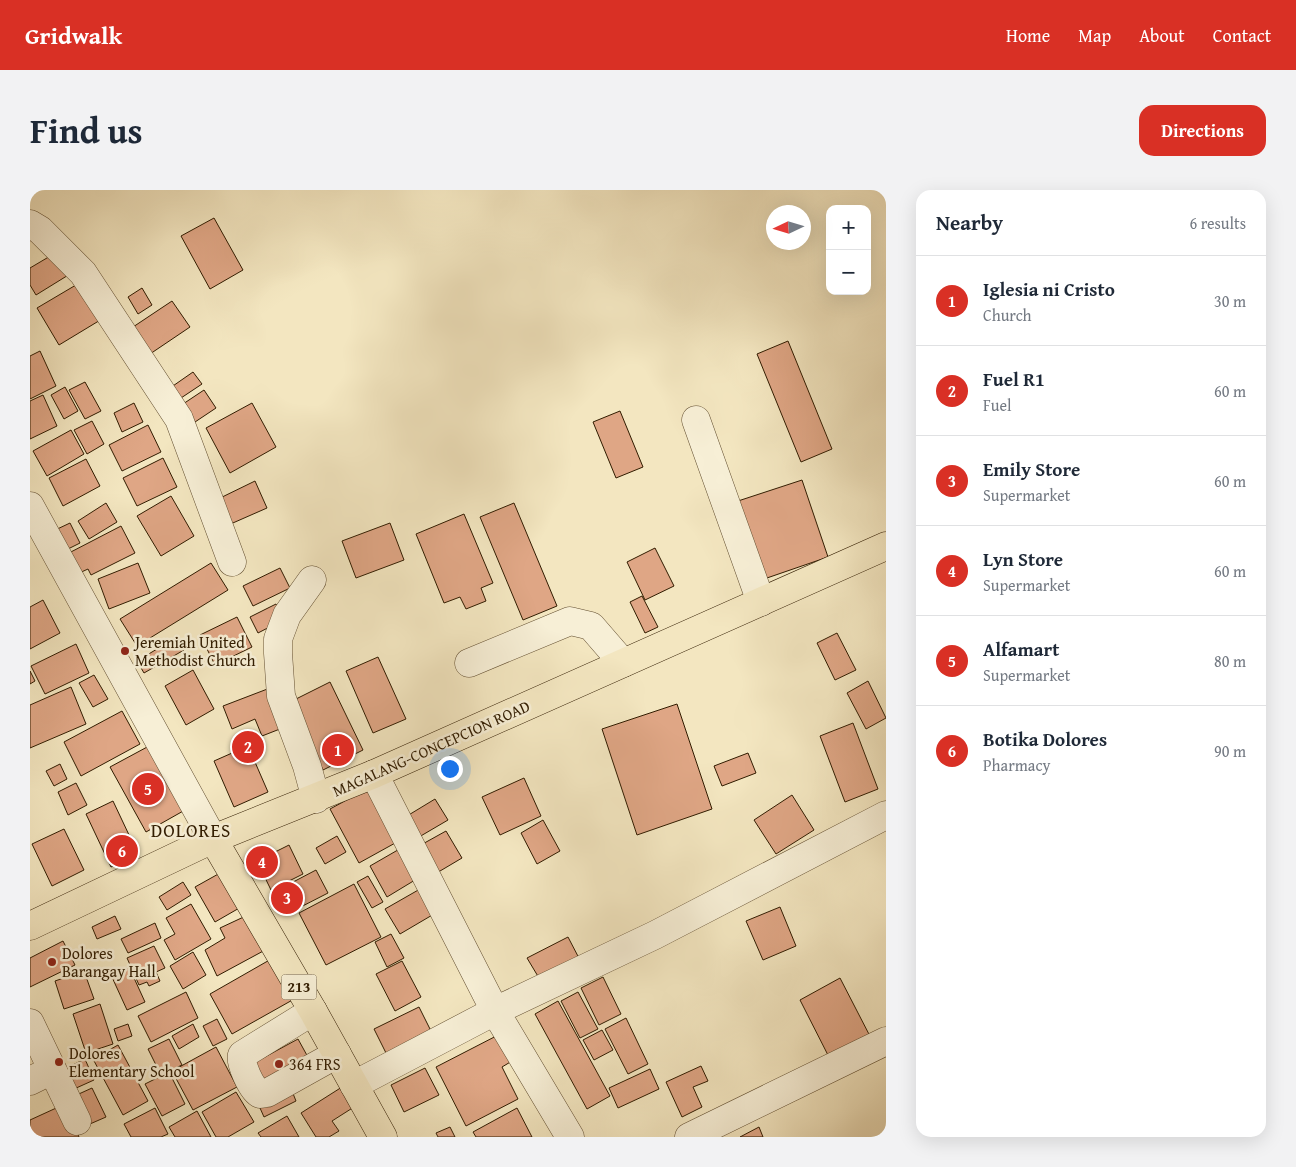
<!DOCTYPE html>
<meta charset="utf-8">
<style>
:root{--surface:#fff;--page:#f2f2f3;--text:#1f2937;--muted:#747a83;--line:#e0e1e3;--accent:#d93025}
body{margin:0;font-family:"Gentium Book Plus",serif;background:var(--page);color:var(--text)}
.controls{position:absolute;right:15px;top:15px;display:grid;overflow:hidden;border-radius:10px;box-shadow:0 5px 20px #0002}
.controls button{width:45px;height:45px;display:grid;place-items:center;padding:0;border:0;border-bottom:1px solid var(--line);background:var(--surface);color:var(--text);font:25px sans-serif}
.compass{position:absolute;left:736px;top:15px;width:45px;height:45px;border-radius:50%;background:var(--surface);box-shadow:0 5px 20px #0002;rotate:266deg}
.you{position:absolute;left:419px;top:578px;width:18px;height:18px;margin:-12px;border:4px solid #fff;border-radius:50%;background:#1a73e8;box-shadow:0 0 0 8px #1a73e833}
.badge{display:grid;place-items:center;width:32px;height:32px;border-radius:50%;background:var(--accent);color:#fff;font-size:16px;font-weight:700}
.pin{position:absolute;translate:-50% -50%;border:2px solid #fff;box-shadow:0 1px 5px #0006}
.list{margin:0;padding:0;list-style:none}
h2{display:flex;justify-content:space-between;align-items:center;height:65px;margin:0;padding:0 20px;font-size:21px}
h2 small{font-size:16px;font-weight:400;color:var(--muted)}
.list li{display:grid;grid-template-columns:32px 1fr auto;gap:15px;align-items:center;box-sizing:border-box;height:90px;padding:0 20px;border-top:1px solid var(--line)}
.list b{display:block;font-size:19px;white-space:nowrap}
.list p{margin:0;font-size:16px;white-space:nowrap;color:var(--muted)}
.list em{font-size:16px;font-style:normal;color:var(--muted)}
.map{position:relative;flex:none;width:856px;height:947px;overflow:hidden;border-radius:15px}
header{display:flex;align-items:center;gap:30px;box-sizing:border-box;height:70px;padding:0 25px;background:var(--accent);color:#fff}
header strong{font-size:24px}
nav{display:flex;gap:28px;margin-inline-start:auto;font-size:18px}
.intro{display:flex;align-items:center;justify-content:space-between;box-sizing:border-box;height:120px;padding:0 30px}
h1{margin:0;font-size:35px}
.button{padding:12px 22px;border-radius:15px;background:var(--accent);color:#fff;font-size:18px;font-weight:700}
main{display:flex;gap:30px;padding:0 30px}
aside{flex:1;background:var(--surface);border-radius:15px;box-shadow:0 5px 20px #0002}
.map>svg:first-child{display:block}
.building{fill:#dfa685;stroke:#311c00}
.lines{fill:none;stroke-linecap:round;stroke-linejoin:round}
.minor-casing{stroke:#624e30;stroke-width:29}
.major-casing{stroke:#311c00;stroke-width:29}
.minor{stroke:#f7efd6;stroke-width:28}
.major{stroke:#f3e6c0;stroke-width:28}
.poi-dot{fill:#8f2418;stroke:#f7efd6;stroke-width:2}
.labels{text-anchor:middle;stroke-width:5;stroke-linejoin:round;paint-order:stroke}
.shield{fill:#f7efd6;stroke:#6c5b40;stroke-width:1}
.shield-label{font-size:15px;font-weight:bold;fill:#311c00}
.poi-label{font-size:16px;fill:#311c00;stroke:#f7efd6;text-anchor:start}
.street-label{font-size:16px;fill:#311c00;stroke:#f7efd6}
.quarter-label{font-size:19px;letter-spacing:1px;fill:#311c00;stroke:#f7efd6}
</style>
<header>
<strong>Gridwalk</strong>
<nav><a>Home</a><a>Map</a><a>About</a><a>Contact</a></nav>
</header>
<div class="intro"><h1>Find us</h1><a class="button">Directions</a></div>
<main>
<div class="map">
<svg width="856" height="947" viewBox="0 0 856 947">
<rect width="100%" height="100%" fill="#f3e6c0"/>
<filter id="stains"><feTurbulence type="fractalNoise" baseFrequency=".004" numOctaves="4"/><feColorMatrix values="0 0 0 0 .2 0 0 0 0 .09 0 0 0 0 .02 0 0 0 .5 -.17"/></filter>
<radialGradient id="worn" r=".72"><stop offset=".6" stop-color="#630" stop-opacity="0"/><stop offset="1" stop-color="#630" stop-opacity=".3"/></radialGradient>
<path class="building" d="M184 28 213 80 180 99 151 46Z
M27 62 40 84 6 105 0 95V78Z
M51 92 72 129 29 155 7 118Z
M112 98 122 115 108 124 98 107Z
M142 111 160 137 120 164 103 137Z
M758 151 802 259 771 272 727 164Z
M10 161 26 196 0 209V166Z
M163 182 172 194 148 210 140 198Z
M55 192 71 221 55 229 39 200Z
M35 197 48 221 34 229 21 205Z
M174 200 186 218 162 234 150 216Z
M13 205 27 236 0 249V211Z
M104 213 113 232 92 242 84 223Z
M222 213 246 257 200 283 176 238Z
M590 221 613 277 586 288 563 232Z
M62 231 74 254 57 264 44 240Z
M118 235 131 262 92 281 79 255Z
M41 240 54 264 17 286 3 261Z
M133 268 147 297 107 316 93 288Z
M56 269 70 296 33 316 19 288Z
M772 290 798 367 734 389 708 311Z
M225 291 237 318 196 336 184 311Z
M141 306 164 346 131 366 107 326Z
M76 313 87 332 59 349 48 331Z
M484 313 527 416 493 430 450 327Z
M434 324 463 393 451 398 456 411 436 419 430 407 414 413 386 344Z
M40 333 50 353 32 362 21 342Z
M360 333 374 370 326 388 312 351Z
M91 336 105 363 61 385 58 379 47 384 37 364Z
M625 358 644 396 615 410 597 372Z
M108 373 120 403 79 419 68 389Z
M181 373 198 400 107 456 90 429Z
M250 378 260 398 223 416 213 396Z
M612 406 628 437 615 443 600 412Z
M13 410 30 443 0 459V417Z
M246 414 253 430 228 443 220 427Z
M207 427 222 457 185 475 170 445Z
M807 443 826 480 805 490 787 453Z
M147 447 154 460 114 483 107 471Z
M46 454 59 483 15 504 1 476Z
M348 467 376 529 343 543 316 481Z
M163 480 184 519 156 535 135 496Z
M0 481 5 491 0 494Z
M64 485 78 509 63 517 49 493Z
M838 491 856 528 836 539 817 503Z
M300 492 333 560 293 580 260 512Z
M41 497 56 534 0 558V515Z
M240 498 255 537 232 546 225 529 202 539 193 516Z
M647 514 682 619 607 645 572 539Z
M92 521 110 554 51 586 34 552Z
M823 533 848 599 815 612 790 546Z
M119 556 155 620 116 642 80 577Z
M218 556 238 602 204 617 184 571Z
M718 563 726 583 692 596 684 576Z
M30 574 37 589 24 596 16 581Z
M494 588 511 626 470 645 452 607Z
M46 593 57 615 38 625 28 602Z
M339 598 367 652 329 673 300 619Z
M762 605 784 640 746 664 724 630Z
M405 609 418 630 389 647 377 626Z
M83 611 108 664 81 677 56 624Z
M513 630 530 661 507 674 491 643Z
M34 639 54 680 22 696 2 654Z
M416 641 432 668 405 684 389 656Z
M307 646 316 662 295 674 286 658Z
M259 655 273 684 241 700 227 671Z
M373 657 390 687 357 707 340 676Z
M199 678 218 713 185 732 165 697Z
M286 680 298 703 257 724 246 701Z
M338 686 353 712 342 718 327 692Z
M153 692 161 705 137 720 129 707Z
M324 694 351 747 296 775 269 723Z
M390 699 404 724 370 744 355 719Z
M161 714 181 749 145 770 134 750 145 744 136 728Z
M750 717 766 756 733 770 716 731Z
M220 724 237 759 187 786 175 760 195 748 190 738Z
M85 726 91 739 67 749 62 737Z
M125 733 131 748 98 763 91 749Z
M361 744 374 768 357 777 345 752Z
M538 747 551 772 512 793 497 768Z
M33 751 45 775 0 797V768Z
M124 756 135 778 126 782 130 791 119 796 117 792 109 795 97 768Z
M163 762 176 785 153 799 140 776Z
M243 768 266 808 202 844 180 804Z
M372 771 391 807 365 821 346 784Z
M99 777 115 812 97 820 81 785Z
M54 781 64 809 34 819 25 791Z
M573 787 591 824 569 835 551 798Z
M810 788 843 852 802 873 770 810Z
M156 802 168 828 121 852 108 826Z
M548 802 568 839 550 848 531 811Z
M528 811 580 906 557 919 505 824Z
M70 814 83 854 56 863 43 824Z
M389 817 402 843 357 865 344 839Z
M596 828 618 874 598 884 575 839Z
M187 829 197 849 183 856 173 836Z
M98 834 102 846 88 851 84 839Z
M163 834 169 847 149 859 142 846Z
M572 840 583 860 564 870 553 850Z
M474 842 487 868 472 877 488 909 436 936 406 877Z
M139 849 152 875 131 885 118 859Z
M268 849 279 869 231 895 220 875Z
M88 855 118 911 93 925 63 869Z
M186 857 207 897 163 920 142 881Z
M55 869 64 890 44 899 34 879Z
M671 876 678 891 663 897 672 917 652 927 636 892Z
M395 878 409 905 374 922 361 895Z
M620 879 629 899 588 918 579 898Z
M139 882 155 914 132 926 115 894Z
M312 897 324 917 302 931 309 941 299 947H286L271 923Z
M62 898 76 927 53 937 40 908Z
M262 901 266 911 234 927 230 918Z
M206 902 224 932 198 947H186L172 922Z
M35 914 49 947H0V930Z
M125 918 138 944 131 947H101L94 934Z
M487 918 502 947H446L443 942Z
M167 921 181 947H145L139 937Z
M257 926 269 947H231L228 943Z
M420 937 425 947H408L406 943Z
M729 937 733 947H710Z"/>
<g class="lines">
<defs>
<path id="minor" d="M0 34 10 40 53 83 149 229 202 372
M666 230 731 412
M0 316 183 649
M282 390 257 425 248 449V463L251 506 277 576 286 609
M439 473 540 431 561 436 593 473
M344 584 465 821 540 947
M283 821 212 865C209 871 222 901 230 904 232 904 235 903 237 903L307 864
M0 833 47 931
M0 891 22 880
M324 895 465 821 625 745 856 625
M659 947 856 851"/>
<path id="major" d="M183 649 283 821 353 947
M0 736 183 649 344 584 856 356"/>
</defs>
<use href="#minor" class="minor-casing"/>
<use href="#major" class="major-casing"/>
<use href="#minor" class="minor"/>
<use href="#major" class="major"/>
</g>
<g class="poi-dot">
<circle cx="95" cy="461" r="5"/>
<circle cx="22" cy="772" r="5"/>
<circle cx="29" cy="872" r="5"/>
<circle cx="249" cy="874" r="5"/>
</g>
<g class="labels">
<rect class="shield" x="251.5" y="784.5" width="35" height="25" rx="4"/>
<g class="shield-label">
<text x="269" y="802">213</text>
</g>
<g class="poi-label">
<text x="105" y="458">Jeremiah United<tspan x="105" dy="18">Methodist Church</tspan></text>
<text x="32" y="769">Dolores<tspan x="32" dy="18">Barangay Hall</tspan></text>
<text x="39" y="869">Dolores<tspan x="39" dy="18">Elementary School</tspan></text>
<text x="259" y="880">364 FRS</text>
</g>
<g class="street-label">
<text transform="translate(401 558) rotate(-24)" y="6">MAGALANG-CONCEPCION ROAD</text>
</g>
<g class="quarter-label">
<text x="161" y="647">DOLORES</text>
</g>
</g>
<rect width="100%" height="100%" filter="url(#stains)"/>
<rect width="100%" height="100%" fill="url(#worn)"/>
</svg>
<div class="controls">
<button>+</button>
<button>−</button>
</div>
<svg class="compass" viewBox="-18 -18 36 36"><path d="M0-13l5 13h-10z" fill="#e53935"/><path d="M0 13l5-13h-10z" fill="#747a83"/></svg>
<div class="you"></div>
<div class="pin badge" style="left:308px;top:560px">1</div>
<div class="pin badge" style="left:218px;top:557px">2</div>
<div class="pin badge" style="left:257px;top:708px">3</div>
<div class="pin badge" style="left:232px;top:672px">4</div>
<div class="pin badge" style="left:118px;top:599px">5</div>
<div class="pin badge" style="left:92px;top:661px">6</div>
</div>
<aside>
<h2>Nearby<small>6 results</small></h2>
<ul class="list">
<li><span class="badge">1</span><div><b>Iglesia ni Cristo</b><p>Church</p></div><em>30 m</em></li>
<li><span class="badge">2</span><div><b>Fuel R1</b><p>Fuel</p></div><em>60 m</em></li>
<li><span class="badge">3</span><div><b>Emily Store</b><p>Supermarket</p></div><em>60 m</em></li>
<li><span class="badge">4</span><div><b>Lyn Store</b><p>Supermarket</p></div><em>60 m</em></li>
<li><span class="badge">5</span><div><b>Alfamart</b><p>Supermarket</p></div><em>80 m</em></li>
<li><span class="badge">6</span><div><b>Botika Dolores</b><p>Pharmacy</p></div><em>90 m</em></li>
</ul>
</aside>
</main>
